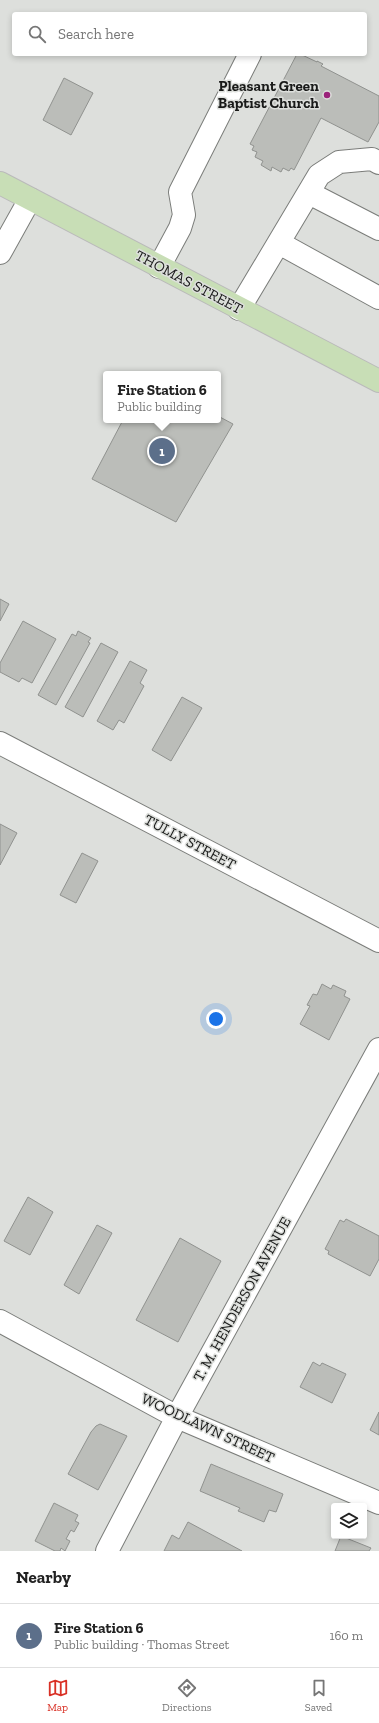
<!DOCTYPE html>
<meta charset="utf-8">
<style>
:root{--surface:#fff;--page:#f2f2f2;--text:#222;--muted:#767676;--line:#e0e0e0;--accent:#d93025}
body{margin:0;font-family:"Zilla Slab",serif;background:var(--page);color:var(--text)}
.controls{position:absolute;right:12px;bottom:12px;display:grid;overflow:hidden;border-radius:4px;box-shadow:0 2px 6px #0003}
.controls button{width:36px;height:36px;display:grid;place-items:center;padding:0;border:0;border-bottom:1px solid var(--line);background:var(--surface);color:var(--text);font:20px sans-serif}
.you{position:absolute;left:216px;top:1019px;width:14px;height:14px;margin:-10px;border:3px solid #fff;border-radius:50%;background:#1a73e8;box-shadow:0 0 0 6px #1a73e833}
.badge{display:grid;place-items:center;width:26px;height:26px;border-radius:50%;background:var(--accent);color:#fff;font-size:13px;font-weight:700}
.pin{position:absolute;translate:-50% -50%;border:2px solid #fff;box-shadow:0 1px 4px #0006}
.popup{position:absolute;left:103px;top:371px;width:118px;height:52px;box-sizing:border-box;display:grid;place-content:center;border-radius:4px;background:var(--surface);filter:drop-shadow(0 1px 3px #0005);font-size:13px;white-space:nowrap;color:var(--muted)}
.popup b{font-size:15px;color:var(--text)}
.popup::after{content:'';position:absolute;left:50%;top:100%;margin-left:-8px;border:8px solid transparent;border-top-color:var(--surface)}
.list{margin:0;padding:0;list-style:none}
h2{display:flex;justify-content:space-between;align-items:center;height:52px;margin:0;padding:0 16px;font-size:17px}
h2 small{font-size:13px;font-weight:400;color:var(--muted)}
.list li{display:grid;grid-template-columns:26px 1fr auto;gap:12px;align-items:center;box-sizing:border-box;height:64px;padding:0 16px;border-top:1px solid var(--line)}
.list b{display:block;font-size:15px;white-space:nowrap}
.list p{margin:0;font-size:13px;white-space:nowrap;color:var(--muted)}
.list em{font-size:13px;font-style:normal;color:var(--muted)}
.icon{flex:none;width:22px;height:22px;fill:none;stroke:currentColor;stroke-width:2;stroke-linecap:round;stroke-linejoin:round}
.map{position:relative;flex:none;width:379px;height:1551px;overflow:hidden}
.search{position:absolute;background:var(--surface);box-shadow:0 2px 6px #0003;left:12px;right:12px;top:12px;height:44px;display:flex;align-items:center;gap:10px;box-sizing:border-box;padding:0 14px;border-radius:4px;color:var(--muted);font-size:15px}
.sheet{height:116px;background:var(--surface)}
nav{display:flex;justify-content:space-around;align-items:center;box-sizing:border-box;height:56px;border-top:1px solid var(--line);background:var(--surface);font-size:11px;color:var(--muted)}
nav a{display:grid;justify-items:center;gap:2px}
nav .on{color:var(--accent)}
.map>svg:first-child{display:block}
.building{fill:#bbbdb9;stroke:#90928f}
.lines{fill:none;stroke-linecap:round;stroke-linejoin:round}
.minor-casing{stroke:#7b7d7a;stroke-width:24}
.major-casing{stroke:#bababa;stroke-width:24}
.minor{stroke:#fff;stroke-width:22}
.major{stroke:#c8deb6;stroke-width:22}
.poi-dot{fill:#9b227a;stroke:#dddfdc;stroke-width:1.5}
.labels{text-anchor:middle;stroke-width:3;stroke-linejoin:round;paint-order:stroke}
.poi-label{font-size:15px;font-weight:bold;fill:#191a19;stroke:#dddfdc;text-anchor:end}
.street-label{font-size:15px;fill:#191a19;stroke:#dddfdc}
</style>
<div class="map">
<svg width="379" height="1551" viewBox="0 0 379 1551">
<rect width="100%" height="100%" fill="#dddfdc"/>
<path class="building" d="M297 54H300L317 62V61L323 64 321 66 379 96V122L368 142 321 118 294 170 291 168 289 171 283 168 281 172 272 167 271 171 261 165 263 161 255 157 257 152 252 150 254 146 250 144Z
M64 78 93 93 71 135 43 120Z
M218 416 233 424 176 522 92 479 123 420H218Z
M0 599 9 604 0 621Z
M23 621 56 639 32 683 22 678 19 682 0 672V663Z
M78 631 91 638 88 642 90 643 56 705 38 695 72 634 76 636Z
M101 643 118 652 83 717 65 707Z
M130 661 147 670 140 683 144 686 124 723 119 720 113 730 97 721Z
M182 697 202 708 171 761 152 750Z
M0 824 17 833 0 865Z
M82 853 98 861 76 903 60 895Z
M322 984 331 989 333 985 346 991 344 996 350 999 329 1040 300 1024 310 1006 307 1005 313 994 317 995Z
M28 1197 53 1212 30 1255 4 1241Z
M346 1219 379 1236V1259L370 1276 328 1254 329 1251 325 1249 340 1220 344 1222Z
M97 1225 112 1233 79 1294 64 1285Z
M180 1238 221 1261 178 1342 136 1320Z
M313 1362 320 1366 322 1363 346 1374 332 1403 300 1387Z
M379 1412V1435L370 1430Z
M100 1424 127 1436 98 1490 68 1474 91 1432 96 1426Z
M211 1464 283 1494 276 1512 269 1510 264 1522 238 1511 240 1508 200 1491Z
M54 1503 78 1515 75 1521 79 1523 74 1532 71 1530 66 1539 70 1541 65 1551 61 1548 60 1551H55L35 1541Z
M188 1522 242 1551H164L172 1535 179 1539Z
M341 1536 371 1548 369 1551H335Z"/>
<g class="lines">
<defs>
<path id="minor" d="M309 193 379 229
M279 243 379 298
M0 253 30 199
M159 267 180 228 184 215 180 192 250 54
M239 309 319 175 339 162 372 159 379 163
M0 743 379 941
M0 1321 177 1417 379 1503
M107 1551 177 1417 379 1049"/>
<path id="major" d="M0 183 379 381"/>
</defs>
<use href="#minor" class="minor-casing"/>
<use href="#major" class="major-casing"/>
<use href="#minor" class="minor"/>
<use href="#major" class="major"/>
</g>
<circle class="poi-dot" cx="327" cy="95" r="4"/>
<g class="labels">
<g class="poi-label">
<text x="319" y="91">Pleasant Green<tspan x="319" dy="17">Baptist Church</tspan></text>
</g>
<g class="street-label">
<text transform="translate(189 282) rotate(28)" y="5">THOMAS STREET</text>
<text transform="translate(190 842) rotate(28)" y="5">TULLY STREET</text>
<text transform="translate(242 1299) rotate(-61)" y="5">T. M. HENDERSON AVENUE</text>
<text transform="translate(208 1428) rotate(25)" y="5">WOODLAWN STREET</text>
</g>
</g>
</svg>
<div class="controls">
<button><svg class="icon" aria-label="layers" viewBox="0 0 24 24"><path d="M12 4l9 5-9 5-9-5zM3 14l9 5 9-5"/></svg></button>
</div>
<div class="you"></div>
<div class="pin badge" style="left:162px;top:451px;background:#5c6f8a">1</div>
<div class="popup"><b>Fire Station 6</b>Public building</div>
<div class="search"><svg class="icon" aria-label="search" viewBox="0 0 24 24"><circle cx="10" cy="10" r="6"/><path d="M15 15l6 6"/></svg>Search here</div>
</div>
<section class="sheet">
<h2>Nearby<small></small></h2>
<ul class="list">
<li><span class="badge" style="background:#5c6f8a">1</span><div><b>Fire Station 6</b><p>Public building · Thomas Street</p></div><em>160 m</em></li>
</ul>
</section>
<nav>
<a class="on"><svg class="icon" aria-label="map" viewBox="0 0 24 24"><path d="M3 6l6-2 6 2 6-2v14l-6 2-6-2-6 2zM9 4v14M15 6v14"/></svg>Map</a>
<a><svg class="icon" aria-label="directions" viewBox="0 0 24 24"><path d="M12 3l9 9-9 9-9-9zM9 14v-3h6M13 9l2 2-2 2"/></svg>Directions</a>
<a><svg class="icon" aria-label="saved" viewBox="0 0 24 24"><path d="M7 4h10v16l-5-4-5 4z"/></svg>Saved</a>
</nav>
